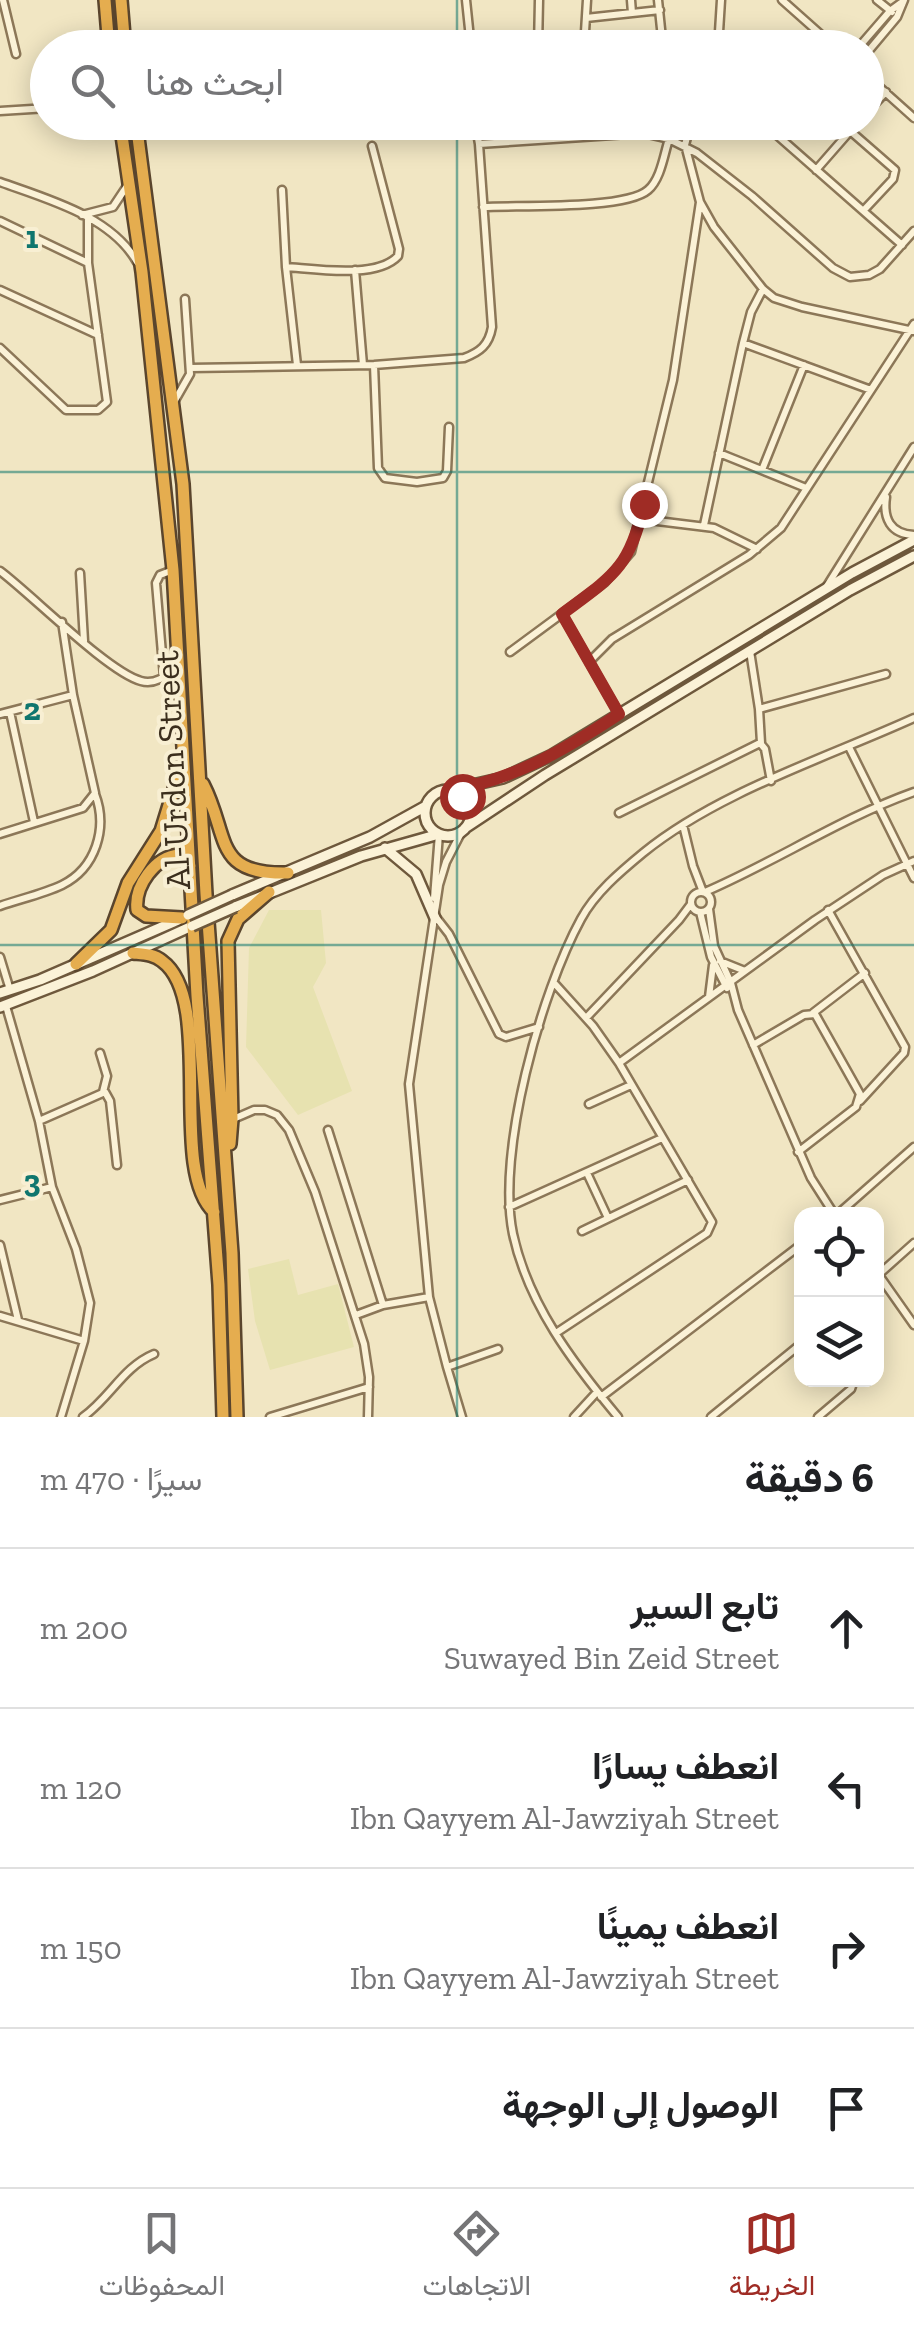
<!DOCTYPE html>
<html lang="ar">
<meta charset="utf-8">
<style>
:root{--surface:#fff;--page:#f2f2f2;--text:#202124;--muted:#757577;--line:#e0e0e0;--accent:#9f2c25}
body{margin:0;font-family:"Zilla Slab",Vazirmatn,serif;background:var(--page);color:var(--text);direction:rtl}
.controls{position:absolute;right:30px;bottom:30px;display:grid;overflow:hidden;border-radius:20px;box-shadow:0 5px 25px #0003}
.controls button{width:90px;height:90px;display:grid;place-items:center;padding:0;border:0;border-bottom:2px solid var(--line);background:var(--surface);color:var(--text);font:50px sans-serif}
.stop{position:absolute;width:30px;height:30px;margin:-22px;border:8px solid #9f2c25;border-radius:50%;background:#fff}
.stop.end{background:#9f2c25;border-color:#fff;box-shadow:0 2px 10px #0008}
.list{margin:0;padding:0;list-style:none}
h2{display:flex;justify-content:space-between;align-items:center;height:130px;margin:0;padding:0 40px;font-size:42px}
h2 small{font-size:32px;font-weight:400;color:var(--muted)}
.list li{display:grid;grid-template-columns:65px 1fr auto;gap:30px;align-items:center;box-sizing:border-box;height:160px;padding:0 40px;border-top:2px solid var(--line)}
.list b{display:block;font-size:38px;white-space:nowrap}
.list p{margin:0;font-size:32px;white-space:nowrap;color:var(--muted)}
.list em{font-size:32px;font-style:normal;color:var(--muted)}
.icon{flex:none;width:55px;height:55px;fill:none;stroke:currentColor;stroke-width:2;stroke-linecap:round;stroke-linejoin:round}
.map{position:relative;flex:none;width:914px;height:1417px;overflow:hidden;direction:ltr}
.search{position:absolute;background:var(--surface);box-shadow:0 5px 25px #0003;left:30px;right:30px;top:30px;height:110px;display:flex;align-items:center;gap:25px;box-sizing:border-box;padding:0 35px;border-radius:55px;color:var(--muted);font-size:38px}
.sheet{height:770px;background:var(--surface)}
nav{display:flex;justify-content:space-around;align-items:center;box-sizing:border-box;height:140px;border-top:2px solid var(--line);background:var(--surface);font-size:28px;color:var(--muted)}
nav a{display:grid;justify-items:center;gap:5px}
nav .on{color:var(--accent)}
.map>svg:first-child{display:block}
.farmland{fill:#e7e2b0}
.lines{fill:none;stroke-linecap:round;stroke-linejoin:round}
.street-casing{stroke:#8c7758;stroke-width:11}
.secondary-casing{stroke:#6e583c;stroke-width:14}
.highway-casing{stroke:#5a452d;stroke-width:16}
.street{stroke:#fbf2d7;stroke-width:6}
.secondary{stroke:#fbf2d7;stroke-width:9}
.highway{stroke:#e5ad4f;stroke-width:11}
.secondary-bridge-casing{stroke:#6e583c;stroke-width:14;stroke-linecap:butt}
.secondary-bridge{stroke:#fbf2d7;stroke-width:9}
.route{stroke:#9f2c25;stroke-width:12}
.grid{fill:none;stroke:#0f766e;stroke-width:2.5;stroke-opacity:0.55}
.labels{text-anchor:middle;stroke-width:8;stroke-linejoin:round;paint-order:stroke}
.street-label{font-size:35px;fill:#3b2e1d;stroke:#f8efd3}
.grid-label{font-size:32px;text-anchor:middle;font-weight:bold;fill:#0f766e;stroke:#f8efd3;stroke-width:8;stroke-linejoin:round;paint-order:stroke}
</style>
<div class="map">
<svg width="914" height="1417" viewBox="0 0 914 1417">
<rect width="100%" height="100%" fill="#f1e6c3"/>
<path class="farmland" d="M269 910H321L326 963 313 987 352 1091 298 1115 246 1047 249 948Z
M289 1259 298 1295 338 1284 354 1347 270 1370 255 1321 248 1269Z"/>
<g class="lines">
<defs>
<path id="street" d="M3 0 16 54
M466 0 471 48
M631 0 632 13
M658 0 663 48
M782 0 836 48
M877 0 892 12
M586 18 660 10
M538 48 539 0
M584 48 587 0
M718 48 721 0
M858 48 890 11 901 3
M866 54 897 17 904 0
M866 75 914 118
M0 111 48 108
M866 113 886 92
M475 122 479 144 643 133 669 139 697 153 752 196 833 268 850 277 869 275 880 269 914 231
M536 122V138
M606 122V135
M691 122 685 145 700 202 714 227 763 289 774 298 802 307 914 331
M762 122 902 245
M840 122 895 170 893 179 864 210
M816 170 858 122
M0 182C47 199 111 216 137 262
M282 190 286 267 297 365
M483 207C518 205 625 210 648 190 661 179 664 154 669 139
M82 215 113 207 127 186
M0 221 88 263 107 402 98 410H66L0 348
M88 263V219
M286 267C316 269 377 279 398 256L399 249 372 146
M355 270 363 365
M0 290 98 335
M743 343 871 390
M374 365 378 468 385 478 417 482 443 478 447 471 449 427
M190 368 374 365 464 358C480 352 489 345 492 327L479 144
M174 402 190 374 185 299
M719 453 806 488
M762 470 804 365
M886 497C883 518 890 534 914 535
M641 519 714 528 757 549
M704 525 743 343 751 312 763 289
M0 571C32 595 108 672 141 681 155 685 166 676 176 668
M80 573 84 641
M827 586 914 447
M562 614 619 714
M750 651 759 709
M510 652 605 582 631 552 673 380 700 202
M589 662 612 639 749 555 781 528 914 324
M164 677 156 583 160 575 173 570
M10 712 34 822
M0 714 73 695
M761 743 759 709 886 674
M849 747 914 878
M619 813 760 743 765 749 771 781
M683 825 693 866 703 892
M0 834 83 808 95 793 73 695 62 622
M691 902a10 10 0 1 1 20 0a10 10 0 1 1-20 0Z
M705 892C775 862 841 818 914 792
M434 898 439 834
M0 906C20 899 43 894 62 885 96 868 108 828 95 794
M709 909 714 946 731 983 738 1010 811 1178 834 1214
M828 910 905 1047 904 1053 860 1101
M700 912 711 957 727 988
M435 916 449 934 499 1034 506 1037 539 1027
M0 957 10 990
M720 961 745 971
M555 984 593 1026 619 1063 712 1222 707 1233 556 1333
M709 997 713 965
M6 1006 39 1121 52 1187 76 1249 90 1303 84 1341 61 1417
M813 1013 865 973
M586 1018 679 920 691 904
M753 1045 804 1015 815 1014 860 1094 856 1107 798 1152
M100 1053 107 1076 103 1092
M619 1063 815 920 883 875 914 861
M589 1104 631 1085
M231 1120 254 1110H265L277 1115 289 1130 315 1192 364 1344 369 1377 368 1417
M39 1121 105 1092 110 1101 117 1165
M328 1130 383 1305 356 1315
M587 1173 608 1218
M0 1200 52 1187
M509 1207 662 1138
M838 1214 914 1147
M582 1231 688 1180
M0 1245 18 1320
M876 1271 914 1325
M877 1276 914 1243
M383 1305 429 1297
M0 1316 84 1341
M447 1367 429 1297 409 1084 439 885 446 862 462 831
M601 1397 802 1244
M83 1417C110 1398 123 1367 154 1354
M270 1417 369 1387
M462 1417 447 1367 498 1349
M574 1417 597 1392
M618 1417C573 1363 528 1304 513 1234 496 1153 541 992 581 919 595 893 620 872 643 853 718 792 826 758 914 718
M711 1417 802 1343
M818 1417 851 1389 854 1380"/>
<path id="secondary" d="M450 790 503 778 552 755 852 573 914 540
M425 813a23 23 0 1 1 46 0a23 23 0 1 1-46 0Z
M465 828 545 775 850 590 914 556
M385 848 416 874 435 918
M232 895 370 837 426 806
M235 907 361 856 439 834
M0 993 40 980 178 920
M0 1007 93 971 192 926"/>
<path id="highway" d="M105 0 109 48
M121 0 125 48
M120 122 142 272 173 570 197 996 219 1285 223 1417
M136 122 183 484 206 894 232 1253 237 1417
M203 784C230 836 212 875 288 873
M182 918 146 916 137 910C134 886 155 857 179 855L190 866
M133 953C143 954 154 954 162 961 216 1000 167 1169 214 1212
M76 964 111 930 128 883 161 831 181 766
M230 1144 232 1119 228 941 238 919 269 892"/>
</defs>
<use href="#street" class="street-casing"/>
<use href="#secondary" class="secondary-casing"/>
<use href="#highway" class="highway-casing"/>
<use href="#street" class="street"/>
<use href="#secondary" class="secondary"/>
<use href="#highway" class="highway"/>
<defs>
<path id="secondary-bridge" d="M188 915 232 895
M192 926 235 907"/>
</defs>
<use href="#secondary-bridge" class="secondary-bridge-casing"/>
<use href="#secondary-bridge" class="secondary-bridge"/>
</g>
<g class="lines">
<path class="route" d="M462 796 450 790C514 780 566 749 619 714L562 614C613 576 630 568 644 504"/>
</g>
<path class="grid" d="M457 0V48M457 122V1417M0 472H914M0 945H914"/>
<g class="labels">
<g class="street-label">
<text transform="translate(172 770) rotate(-93)" y="12">Al-Urdon Street</text>
</g>
</g>
<g class="grid-label">
<text x="32" y="248">1</text>
<text x="32" y="720">2</text>
<text x="32" y="1192">3</text>
</g>
</svg>
<div class="controls">
<button><svg class="icon" aria-label="locate" viewBox="0 0 24 24"><circle cx="12" cy="12" r="6"/><path d="M12 2v4M12 18v4M2 12h4M18 12h4"/></svg></button>
<button><svg class="icon" aria-label="layers" viewBox="0 0 24 24"><path d="M12 4l9 5-9 5-9-5zM3 14l9 5 9-5"/></svg></button>
</div>
<div class="stop" style="left:462px;top:796px"></div>
<div class="stop end" style="left:644px;top:504px"></div>
<div class="search"><svg class="icon" aria-label="search" viewBox="0 0 24 24"><circle cx="10" cy="10" r="6"/><path d="M15 15l6 6"/></svg>ابحث هنا</div>
</div>
<section class="sheet">
<h2>6 دقيقة<small>سيرًا · 470 m</small></h2>
<ul class="list">
<li><svg class="icon" aria-label="ahead" viewBox="0 0 24 24"><path d="M12 20V5M6 11l6-6 6 6"/></svg><div><b>تابع السير</b><p>Suwayed Bin Zeid Street</p></div><em>200 m</em></li>
<li><svg class="icon" aria-label="left" viewBox="0 0 24 24"><path d="M17 20v-9H6M10 6l-5 5 5 5"/></svg><div><b>انعطف يسارًا</b><p>Ibn Qayyem Al-Jawziyah Street</p></div><em>120 m</em></li>
<li><svg class="icon" aria-label="right" viewBox="0 0 24 24"><path d="M7 20v-9h11M14 6l5 5-5 5"/></svg><div><b>انعطف يمينًا</b><p>Ibn Qayyem Al-Jawziyah Street</p></div><em>150 m</em></li>
<li><svg class="icon" aria-label="arrive" viewBox="0 0 24 24"><path d="M6 21V4h12l-3 4 3 4H6"/></svg><div><b>الوصول إلى الوجهة</b></div></li>
</ul>
</section>
<nav>
<a class="on"><svg class="icon" aria-label="map" viewBox="0 0 24 24"><path d="M3 6l6-2 6 2 6-2v14l-6 2-6-2-6 2zM9 4v14M15 6v14"/></svg>الخريطة</a>
<a><svg class="icon" aria-label="directions" viewBox="0 0 24 24"><path d="M12 3l9 9-9 9-9-9zM9 14v-3h6M13 9l2 2-2 2"/></svg>الاتجاهات</a>
<a><svg class="icon" aria-label="saved" viewBox="0 0 24 24"><path d="M7 4h10v16l-5-4-5 4z"/></svg>المحفوظات</a>
</nav>
